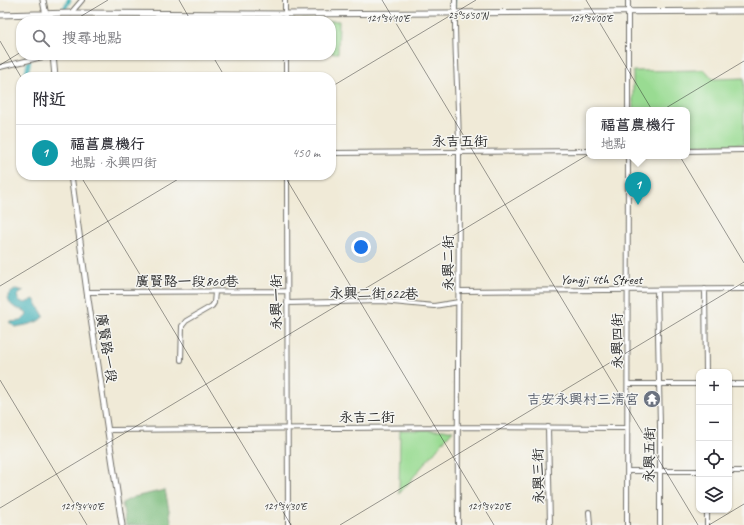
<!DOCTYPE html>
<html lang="zh-TW">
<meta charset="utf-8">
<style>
:root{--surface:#fff;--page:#f2f2f3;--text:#2b2b33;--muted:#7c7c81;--line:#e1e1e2;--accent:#c8321e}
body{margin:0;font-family:Caveat,"LXGW WenKai TC",sans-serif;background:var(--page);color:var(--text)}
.controls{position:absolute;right:12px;bottom:12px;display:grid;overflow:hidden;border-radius:8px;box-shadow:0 1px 3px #0004}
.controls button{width:36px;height:36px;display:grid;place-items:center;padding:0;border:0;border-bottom:1px solid var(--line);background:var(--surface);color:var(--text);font:20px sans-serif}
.you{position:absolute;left:361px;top:247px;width:14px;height:14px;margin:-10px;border:3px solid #fff;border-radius:50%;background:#1a73e8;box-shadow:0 0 0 6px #1a73e833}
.badge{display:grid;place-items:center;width:26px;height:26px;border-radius:50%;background:var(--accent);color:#fff;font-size:13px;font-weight:700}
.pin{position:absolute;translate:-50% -33px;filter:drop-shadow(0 1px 2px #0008)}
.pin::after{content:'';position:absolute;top:21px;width:14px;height:12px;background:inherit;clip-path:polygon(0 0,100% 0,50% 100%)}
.popup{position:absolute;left:586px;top:107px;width:104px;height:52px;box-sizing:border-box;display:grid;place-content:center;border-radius:8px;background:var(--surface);filter:drop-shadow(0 1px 3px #0005);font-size:13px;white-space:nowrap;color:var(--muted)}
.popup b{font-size:15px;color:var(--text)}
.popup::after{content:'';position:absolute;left:50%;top:100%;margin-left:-8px;border:8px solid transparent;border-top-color:var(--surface)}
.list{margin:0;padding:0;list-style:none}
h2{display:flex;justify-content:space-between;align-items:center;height:52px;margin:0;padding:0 16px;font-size:17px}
h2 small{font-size:13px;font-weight:400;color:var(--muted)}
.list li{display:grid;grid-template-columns:26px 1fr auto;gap:12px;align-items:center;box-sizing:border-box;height:56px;padding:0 16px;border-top:1px solid var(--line)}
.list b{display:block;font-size:15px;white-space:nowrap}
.list p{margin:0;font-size:13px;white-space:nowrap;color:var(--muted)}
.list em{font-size:13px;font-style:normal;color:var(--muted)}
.icon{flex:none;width:22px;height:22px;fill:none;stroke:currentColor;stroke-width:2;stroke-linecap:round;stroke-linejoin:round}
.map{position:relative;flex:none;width:744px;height:525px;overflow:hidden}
.search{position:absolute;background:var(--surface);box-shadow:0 1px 3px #0004;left:16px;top:16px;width:320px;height:44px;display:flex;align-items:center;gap:10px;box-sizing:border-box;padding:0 14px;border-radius:16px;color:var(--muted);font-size:15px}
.panel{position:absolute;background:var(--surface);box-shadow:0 1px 3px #0004;left:16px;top:72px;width:320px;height:108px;border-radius:16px}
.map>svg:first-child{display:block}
.green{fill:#99db92;stroke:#62835e}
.forest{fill:#7abb7c;stroke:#527354}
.water{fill:#39acb2;stroke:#326c6e}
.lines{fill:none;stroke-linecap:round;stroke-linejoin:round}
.canal{stroke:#39acb2;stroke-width:4.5}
.minor-casing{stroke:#706e67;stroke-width:6}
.tertiary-casing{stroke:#706e67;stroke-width:7}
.minor{stroke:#fff;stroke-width:4}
.tertiary{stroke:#fff;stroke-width:5}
.ticks{fill:none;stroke:#2b2b2b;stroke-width:1;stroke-opacity:0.45}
.labels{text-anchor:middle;stroke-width:3;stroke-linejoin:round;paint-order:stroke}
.street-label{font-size:14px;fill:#2b2b2b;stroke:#f6f6f2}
.worship-label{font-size:14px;fill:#5b616d;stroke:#f6f6f2;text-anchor:end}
.ticks-label{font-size:10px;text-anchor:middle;fill:#2b2b2b;stroke:#f6f6f2;stroke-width:3;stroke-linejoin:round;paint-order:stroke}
</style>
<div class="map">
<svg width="744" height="525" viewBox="0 0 744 525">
<rect width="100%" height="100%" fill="#f6f6f2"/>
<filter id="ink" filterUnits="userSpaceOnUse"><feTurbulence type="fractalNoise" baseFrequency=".025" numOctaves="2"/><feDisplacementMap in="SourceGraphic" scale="8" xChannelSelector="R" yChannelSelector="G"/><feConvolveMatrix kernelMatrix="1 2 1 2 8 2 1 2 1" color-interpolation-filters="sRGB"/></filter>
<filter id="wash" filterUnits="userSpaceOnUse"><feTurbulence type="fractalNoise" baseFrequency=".012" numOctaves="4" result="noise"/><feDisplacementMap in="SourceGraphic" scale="16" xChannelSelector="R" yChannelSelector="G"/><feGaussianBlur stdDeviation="0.9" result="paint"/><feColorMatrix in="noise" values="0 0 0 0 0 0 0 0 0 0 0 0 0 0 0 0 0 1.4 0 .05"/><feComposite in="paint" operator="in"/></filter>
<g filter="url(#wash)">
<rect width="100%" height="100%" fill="#f0ead7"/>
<path class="green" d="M287 19 339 21 338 53H331V21H287Z
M705 70 713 79 744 78V144L687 145V110H633V71Z
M400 430H453L399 494Z"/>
<path class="forest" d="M165 490 172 525H126L122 503 134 497Z"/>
<path class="water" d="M16 289 24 291 19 294 17 297 20 301 25 303 34 299 44 316C38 324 25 325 15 327L9 322 21 321 27 315 25 311C15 308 8 306 8 295Z"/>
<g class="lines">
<path class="canal" d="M453 0V7
M65 8 69 0
M26 75 29 62"/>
</g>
</g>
<g filter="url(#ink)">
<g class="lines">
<defs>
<path id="minor" d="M455 0C454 51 459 103 459 154 459 278 457 401 458 525
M628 0V110
M71 13 82 0
M285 21V0
M286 55V77
M0 67 51 55
M687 151 744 150
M331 153 589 151
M287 175 288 525
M705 289 706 372
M657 290 660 426V525
M459 291 744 289
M87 292 287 291
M287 303 382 301 434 306 459 302
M181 360 182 326 186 321 212 306 214 303 215 292
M628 384H699
M729 384H744
M548 427 550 525
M107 430 457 427 626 428
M628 471H699
M729 471H744
M589 512 590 525
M627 525C627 402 628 279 628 156
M707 525V510"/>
<path id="tertiary" d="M43 0 47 21
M0 15 71 13 285 14 744 11
M53 55 55 77
M71 175 87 292 122 525"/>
</defs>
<use href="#minor" class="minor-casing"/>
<use href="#tertiary" class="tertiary-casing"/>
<use href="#minor" class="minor"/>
<use href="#tertiary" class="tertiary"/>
</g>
</g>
<path class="ticks" d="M179 0 191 21M382 0 698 525M586 0 744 263M73 21 108 0M0 41 21 77M212 55 225 77M0 65 21 52M331 87 476 0M80 175 291 525M284 175 494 525M0 286 185 175M0 380 87 525M0 508 744 61M340 525 744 282M709 525 744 504"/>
<defs>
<symbol id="temple-disc" viewBox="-11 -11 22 22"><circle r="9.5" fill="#6b7280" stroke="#f6f6f2"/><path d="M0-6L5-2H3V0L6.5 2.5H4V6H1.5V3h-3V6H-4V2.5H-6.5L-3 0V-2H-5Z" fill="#fff"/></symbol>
</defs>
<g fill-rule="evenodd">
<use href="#temple-disc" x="642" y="389" width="20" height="20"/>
</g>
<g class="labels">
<g class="street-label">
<text x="460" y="146">永吉五街</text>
<text transform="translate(448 263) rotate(-90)" y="5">永興二街</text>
<text x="601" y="284">Yongji 4th Street</text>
<text x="187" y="286">廣賢路一段860巷</text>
<text transform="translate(374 293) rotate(1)" y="5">永興二街622巷</text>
<text transform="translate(276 302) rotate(-90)" y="5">永興一街</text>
<text transform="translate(617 341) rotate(-90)" y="5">永興四街</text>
<text transform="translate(107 348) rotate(81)" y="5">廣賢路一段</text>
<text x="367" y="422">永吉二街</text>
<text transform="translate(649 455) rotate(-89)" y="5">永興五街</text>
<text transform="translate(538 476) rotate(-91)" y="5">永興三街</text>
</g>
<g class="worship-label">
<text x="639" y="404">吉安永興村三清宮</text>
</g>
</g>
<g class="ticks-label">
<text x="468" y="19">23°56'50"N</text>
<text x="388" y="22">121°34'10"E</text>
<text x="591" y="22">121°34'00"E</text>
<text x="82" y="510">121°34'40"E</text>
<text x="285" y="510">121°34'30"E</text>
<text x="489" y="510">121°34'20"E</text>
</g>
</svg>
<div class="controls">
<button>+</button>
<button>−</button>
<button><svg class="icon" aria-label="locate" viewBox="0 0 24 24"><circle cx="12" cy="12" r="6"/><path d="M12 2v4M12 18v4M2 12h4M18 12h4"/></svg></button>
<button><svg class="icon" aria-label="layers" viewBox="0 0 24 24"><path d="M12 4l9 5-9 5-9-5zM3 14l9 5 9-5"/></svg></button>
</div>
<div class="you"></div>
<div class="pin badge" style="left:638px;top:205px;background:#0f9aa8">1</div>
<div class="popup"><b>福菖農機行</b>地點</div>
<div class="search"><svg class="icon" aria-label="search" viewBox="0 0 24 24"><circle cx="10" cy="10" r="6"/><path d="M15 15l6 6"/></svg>搜尋地點</div>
<section class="panel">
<h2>附近<small></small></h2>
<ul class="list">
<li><span class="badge" style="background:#0f9aa8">1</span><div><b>福菖農機行</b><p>地點 · 永興四街</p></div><em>450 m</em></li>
</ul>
</section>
</div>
